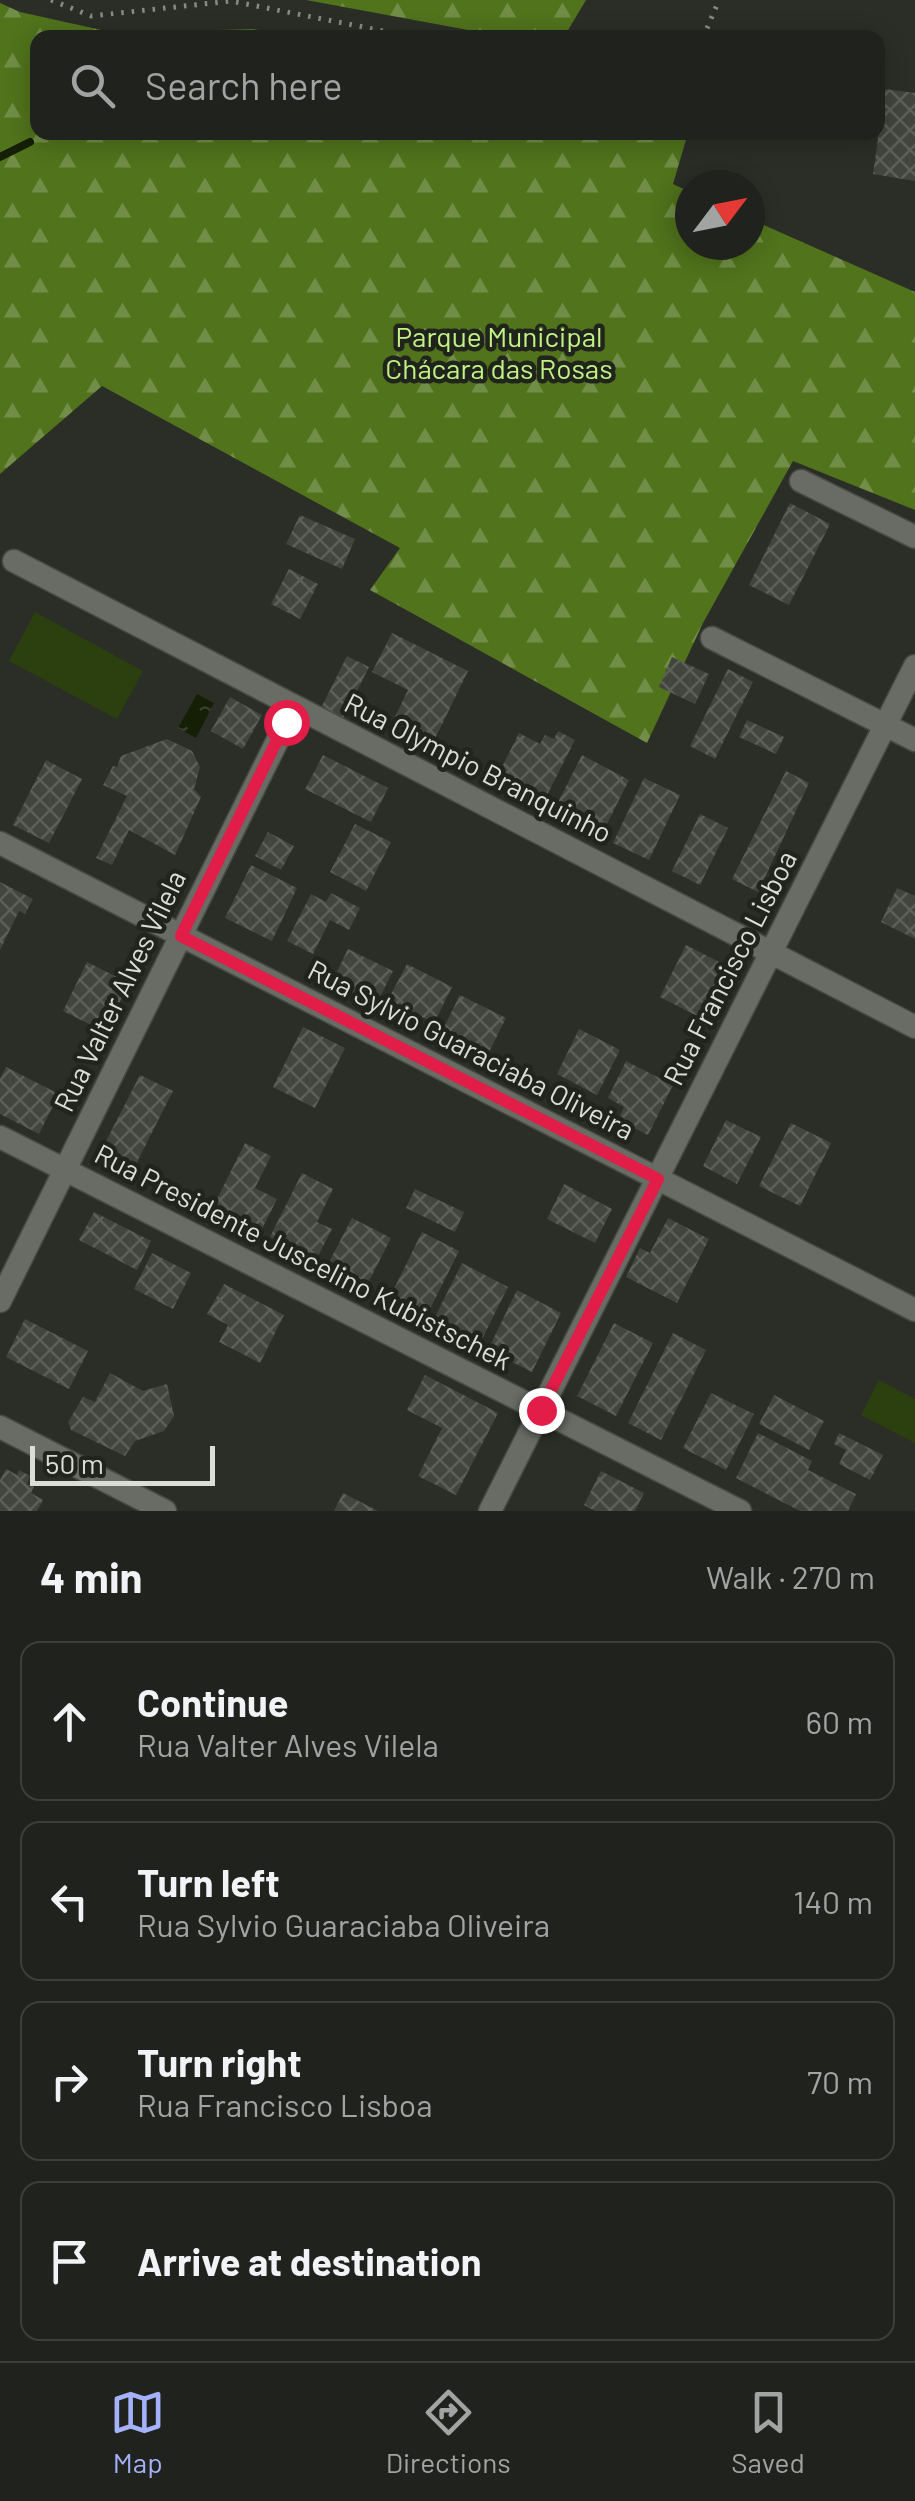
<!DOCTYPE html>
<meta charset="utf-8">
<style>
:root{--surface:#20221d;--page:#2d2f2a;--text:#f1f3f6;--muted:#a2a4a4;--line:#3d3f3b;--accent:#a4b2fc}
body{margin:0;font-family:Barlow,sans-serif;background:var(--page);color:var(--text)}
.compass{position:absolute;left:675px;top:170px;width:90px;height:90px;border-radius:50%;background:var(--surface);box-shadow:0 5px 25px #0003;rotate:58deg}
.scale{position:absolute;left:30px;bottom:25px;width:185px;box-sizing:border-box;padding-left:10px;border:5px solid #daddd8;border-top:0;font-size:28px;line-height:35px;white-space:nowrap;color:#daddd8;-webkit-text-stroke:8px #21241d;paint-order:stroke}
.stop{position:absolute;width:30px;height:30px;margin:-22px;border:8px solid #e11d48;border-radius:50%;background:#fff}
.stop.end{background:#e11d48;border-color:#fff;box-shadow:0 2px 10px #0008}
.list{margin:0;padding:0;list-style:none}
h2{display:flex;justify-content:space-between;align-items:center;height:130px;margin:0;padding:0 40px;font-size:42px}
h2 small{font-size:32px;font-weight:400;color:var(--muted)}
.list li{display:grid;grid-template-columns:65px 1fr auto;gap:30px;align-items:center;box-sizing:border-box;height:160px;margin:0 20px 20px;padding:0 20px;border:2px solid var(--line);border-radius:20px}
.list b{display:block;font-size:38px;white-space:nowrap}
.list p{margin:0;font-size:32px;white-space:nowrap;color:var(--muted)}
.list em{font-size:32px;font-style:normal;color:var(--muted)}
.icon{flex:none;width:55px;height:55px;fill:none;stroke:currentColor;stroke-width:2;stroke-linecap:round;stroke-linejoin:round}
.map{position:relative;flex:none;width:915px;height:1511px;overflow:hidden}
.search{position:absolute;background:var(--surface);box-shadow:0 5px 25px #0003;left:30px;right:30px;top:30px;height:110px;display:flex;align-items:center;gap:25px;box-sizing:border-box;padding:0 35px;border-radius:20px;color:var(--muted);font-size:38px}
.sheet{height:850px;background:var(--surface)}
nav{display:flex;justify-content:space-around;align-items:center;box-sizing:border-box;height:140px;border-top:2px solid var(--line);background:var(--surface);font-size:28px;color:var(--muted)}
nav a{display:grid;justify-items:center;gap:5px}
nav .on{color:var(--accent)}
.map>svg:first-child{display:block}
.green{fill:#2b3f0f}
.forest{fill:url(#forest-firs)}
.water{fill:url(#water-ripples)}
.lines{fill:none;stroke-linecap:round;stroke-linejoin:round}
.stream{stroke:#141f05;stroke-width:8}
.building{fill:url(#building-cross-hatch)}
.street-casing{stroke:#474a44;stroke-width:25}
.path{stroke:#888b85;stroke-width:5;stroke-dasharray:2.5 8;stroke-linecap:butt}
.street{stroke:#686c64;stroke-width:22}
.route{stroke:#e11d48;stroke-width:12}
.labels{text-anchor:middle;stroke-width:9;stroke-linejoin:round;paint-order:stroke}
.park-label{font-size:28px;fill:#c0f384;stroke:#21241d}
.street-label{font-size:28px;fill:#daddd8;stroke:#21241d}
</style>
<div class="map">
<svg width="915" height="1511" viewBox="0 0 915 1511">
<defs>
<pattern id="forest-firs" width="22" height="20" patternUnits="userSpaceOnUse" patternTransform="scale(2.5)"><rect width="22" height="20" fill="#50731c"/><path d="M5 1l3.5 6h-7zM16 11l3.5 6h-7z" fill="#718d47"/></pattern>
<pattern id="water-ripples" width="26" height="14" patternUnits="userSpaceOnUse" patternTransform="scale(2.5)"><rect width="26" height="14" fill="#141f05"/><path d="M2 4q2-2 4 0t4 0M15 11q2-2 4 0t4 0" fill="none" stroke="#363f29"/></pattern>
<pattern id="building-cross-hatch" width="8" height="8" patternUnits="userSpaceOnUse" patternTransform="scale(2.5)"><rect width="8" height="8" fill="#41453d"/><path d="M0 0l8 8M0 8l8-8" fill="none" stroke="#5c5f58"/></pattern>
</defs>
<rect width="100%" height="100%" fill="#2b2e27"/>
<path class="green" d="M35 612 143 671 117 719 9 661Z
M879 1380 915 1399V1443L861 1415Z"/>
<path class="forest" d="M306 0H586L564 37H506Z
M0 3 20 12 115 33 253 29 298 37 38 38V132L688 133 673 184 690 192V245H750V219L915 292V510L793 461 703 623 647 743 370 590 400 548 102 386 0 474Z"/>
<path class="water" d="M197 694 214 703 196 738 178 728Z"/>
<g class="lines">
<path class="stream" d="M0 157 30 142"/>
</g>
<path class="building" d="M885 89 915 93V181L873 174Z
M790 503 830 524 789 605 749 585Z
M300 515 355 539 342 569 286 544Z
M289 569 318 584 300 619 271 604Z
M392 633 468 671 431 747 390 727 408 690 372 672Z
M347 656 369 667 343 719 321 708Z
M672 657 709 674 695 704 659 687Z
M728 669 753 682 715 759 690 746Z
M230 697 262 715 243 749 211 731Z
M747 720 784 737 776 754 739 737Z
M558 731 575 740 543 803 496 779 519 733 540 744 545 735 554 739Z
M167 739 192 751 200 767 194 789 201 797 175 855 129 830 112 865 96 858 127 796 103 785 113 766 117 767 121 756Z
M323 755 388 788 371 822 305 789Z
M582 755 629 780 601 836 553 812Z
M46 760 82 779 49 843 13 825Z
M786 771 809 783 758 892 732 879Z
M644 778 680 795 649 860 613 843Z
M700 814 728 828 700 885 672 871Z
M355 824 391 842 366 891 330 872Z
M268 832 294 846 281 870 255 856Z
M251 865 297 888 272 941 225 918Z
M0 882 33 899 25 914 19 911 0 950Z
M897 888 915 896V939L881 922Z
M331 893 360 908 349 930 330 920 313 954 287 941 311 894 326 902Z
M686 945 733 969 707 1021 660 997Z
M348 949 393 971 374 1009 330 986Z
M87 962 129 983 105 1032 63 1011Z
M407 964 452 987 434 1023 388 1000Z
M460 995 506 1018 485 1060 439 1037Z
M303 1027 345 1048 315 1108 273 1087Z
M579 1029 620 1050 597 1095 557 1074Z
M626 1061 673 1085 648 1135 618 1120 624 1107 608 1098Z
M6 1067 59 1094 39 1134 0 1114V1079Z
M140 1075 173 1091 135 1166 102 1149Z
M726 1120 761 1137 737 1184 703 1166Z
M791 1123 831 1143 800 1206 759 1186Z
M245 1143 271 1156 255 1188 277 1199 262 1229 214 1205Z
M302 1173 333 1189 317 1222 332 1229 316 1260 270 1237Z
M564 1184 612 1209 595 1243 547 1219Z
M415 1189 464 1212 455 1232 406 1208Z
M94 1212 151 1241 137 1270 79 1240Z
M352 1218 391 1238 367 1285 328 1264Z
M668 1218 709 1239 677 1303 626 1277 640 1248 650 1253Z
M422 1232 459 1251 427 1315 390 1297Z
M152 1253 191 1273 173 1309 134 1289Z
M462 1263 508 1287 481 1341 435 1317Z
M224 1284 284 1315 260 1363 219 1342 228 1325 207 1314Z
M517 1290 561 1313 532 1372 488 1350Z
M25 1319 88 1351 69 1389 6 1357Z
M614 1323 653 1343 616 1416 577 1396Z
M673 1333 706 1350 661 1440 628 1423Z
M110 1373 143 1391 167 1384 174 1416 164 1431 135 1441 125 1456 71 1430 68 1422 83 1397 95 1402Z
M425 1375 498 1413 456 1495 418 1476 442 1428 407 1410Z
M711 1393 754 1414 726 1470 683 1448Z
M774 1395 824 1421 809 1450 759 1424Z
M758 1433 812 1461 808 1470 856 1494 848 1511H800L736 1478Z
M839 1433 883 1455 870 1480 839 1464 846 1450 834 1444Z
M6 1469 17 1475 19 1470 30 1476 27 1484 34 1487 31 1493 43 1500 37 1511H0V1480Z
M601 1471 644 1493 635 1511H595L584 1505Z
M343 1493 378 1511H334Z"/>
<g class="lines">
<defs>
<path id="street" d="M801 481 915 537
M14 561 915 1027
M712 638 915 740
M0 843 915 1310
M0 1137 740 1511
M0 1301 294 707
M0 1427 165 1511
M490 1511 915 666"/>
</defs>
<use href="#street" class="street-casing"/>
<path class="path" d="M51 0 91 16 231 1 419 38
M703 38 719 0"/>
<use href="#street" class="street"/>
</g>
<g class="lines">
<path class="route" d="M286 722 181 936 658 1179 541 1410"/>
</g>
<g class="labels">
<g class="park-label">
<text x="499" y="347">Parque Municipal<tspan x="499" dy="32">Chácara das Rosas</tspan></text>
</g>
<g class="street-label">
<text transform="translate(478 768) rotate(27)" y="10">Rua Olympio Branquinho</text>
<text transform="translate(730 968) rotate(-63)" y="10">Rua Francisco Lisboa</text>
<text transform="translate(120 991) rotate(-64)" y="10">Rua Valter Alves Vilela</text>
<text transform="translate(471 1050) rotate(27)" y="10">Rua Sylvio Guaraciaba Oliveira</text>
<text transform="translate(303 1257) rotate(27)" y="10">Rua Presidente Juscelino Kubistschek</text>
</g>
</g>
</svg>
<svg class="compass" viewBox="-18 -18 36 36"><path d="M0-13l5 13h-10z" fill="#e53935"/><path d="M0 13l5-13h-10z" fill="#a2a4a4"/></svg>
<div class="scale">50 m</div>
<div class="stop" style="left:286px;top:722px"></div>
<div class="stop end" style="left:541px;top:1410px"></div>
<div class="search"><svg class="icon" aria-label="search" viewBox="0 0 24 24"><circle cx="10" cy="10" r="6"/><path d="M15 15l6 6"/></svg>Search here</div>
</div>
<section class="sheet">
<h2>4 min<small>Walk · 270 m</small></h2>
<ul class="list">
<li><svg class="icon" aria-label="ahead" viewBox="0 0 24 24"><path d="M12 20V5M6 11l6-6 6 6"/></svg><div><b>Continue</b><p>Rua Valter Alves Vilela</p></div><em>60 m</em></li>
<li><svg class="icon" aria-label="left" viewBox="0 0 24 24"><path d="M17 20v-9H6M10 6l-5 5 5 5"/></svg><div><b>Turn left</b><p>Rua Sylvio Guaraciaba Oliveira</p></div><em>140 m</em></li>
<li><svg class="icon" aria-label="right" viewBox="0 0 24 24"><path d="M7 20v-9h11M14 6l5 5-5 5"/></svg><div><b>Turn right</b><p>Rua Francisco Lisboa</p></div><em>70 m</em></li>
<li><svg class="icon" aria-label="arrive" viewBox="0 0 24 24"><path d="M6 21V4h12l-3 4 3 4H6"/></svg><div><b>Arrive at destination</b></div></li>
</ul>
</section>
<nav>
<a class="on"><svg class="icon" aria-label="map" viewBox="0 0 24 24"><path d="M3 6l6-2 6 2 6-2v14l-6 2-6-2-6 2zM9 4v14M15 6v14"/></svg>Map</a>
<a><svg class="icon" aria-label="directions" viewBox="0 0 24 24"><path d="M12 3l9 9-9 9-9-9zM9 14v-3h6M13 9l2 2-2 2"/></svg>Directions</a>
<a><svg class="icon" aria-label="saved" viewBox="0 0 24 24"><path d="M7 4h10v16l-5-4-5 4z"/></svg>Saved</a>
</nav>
